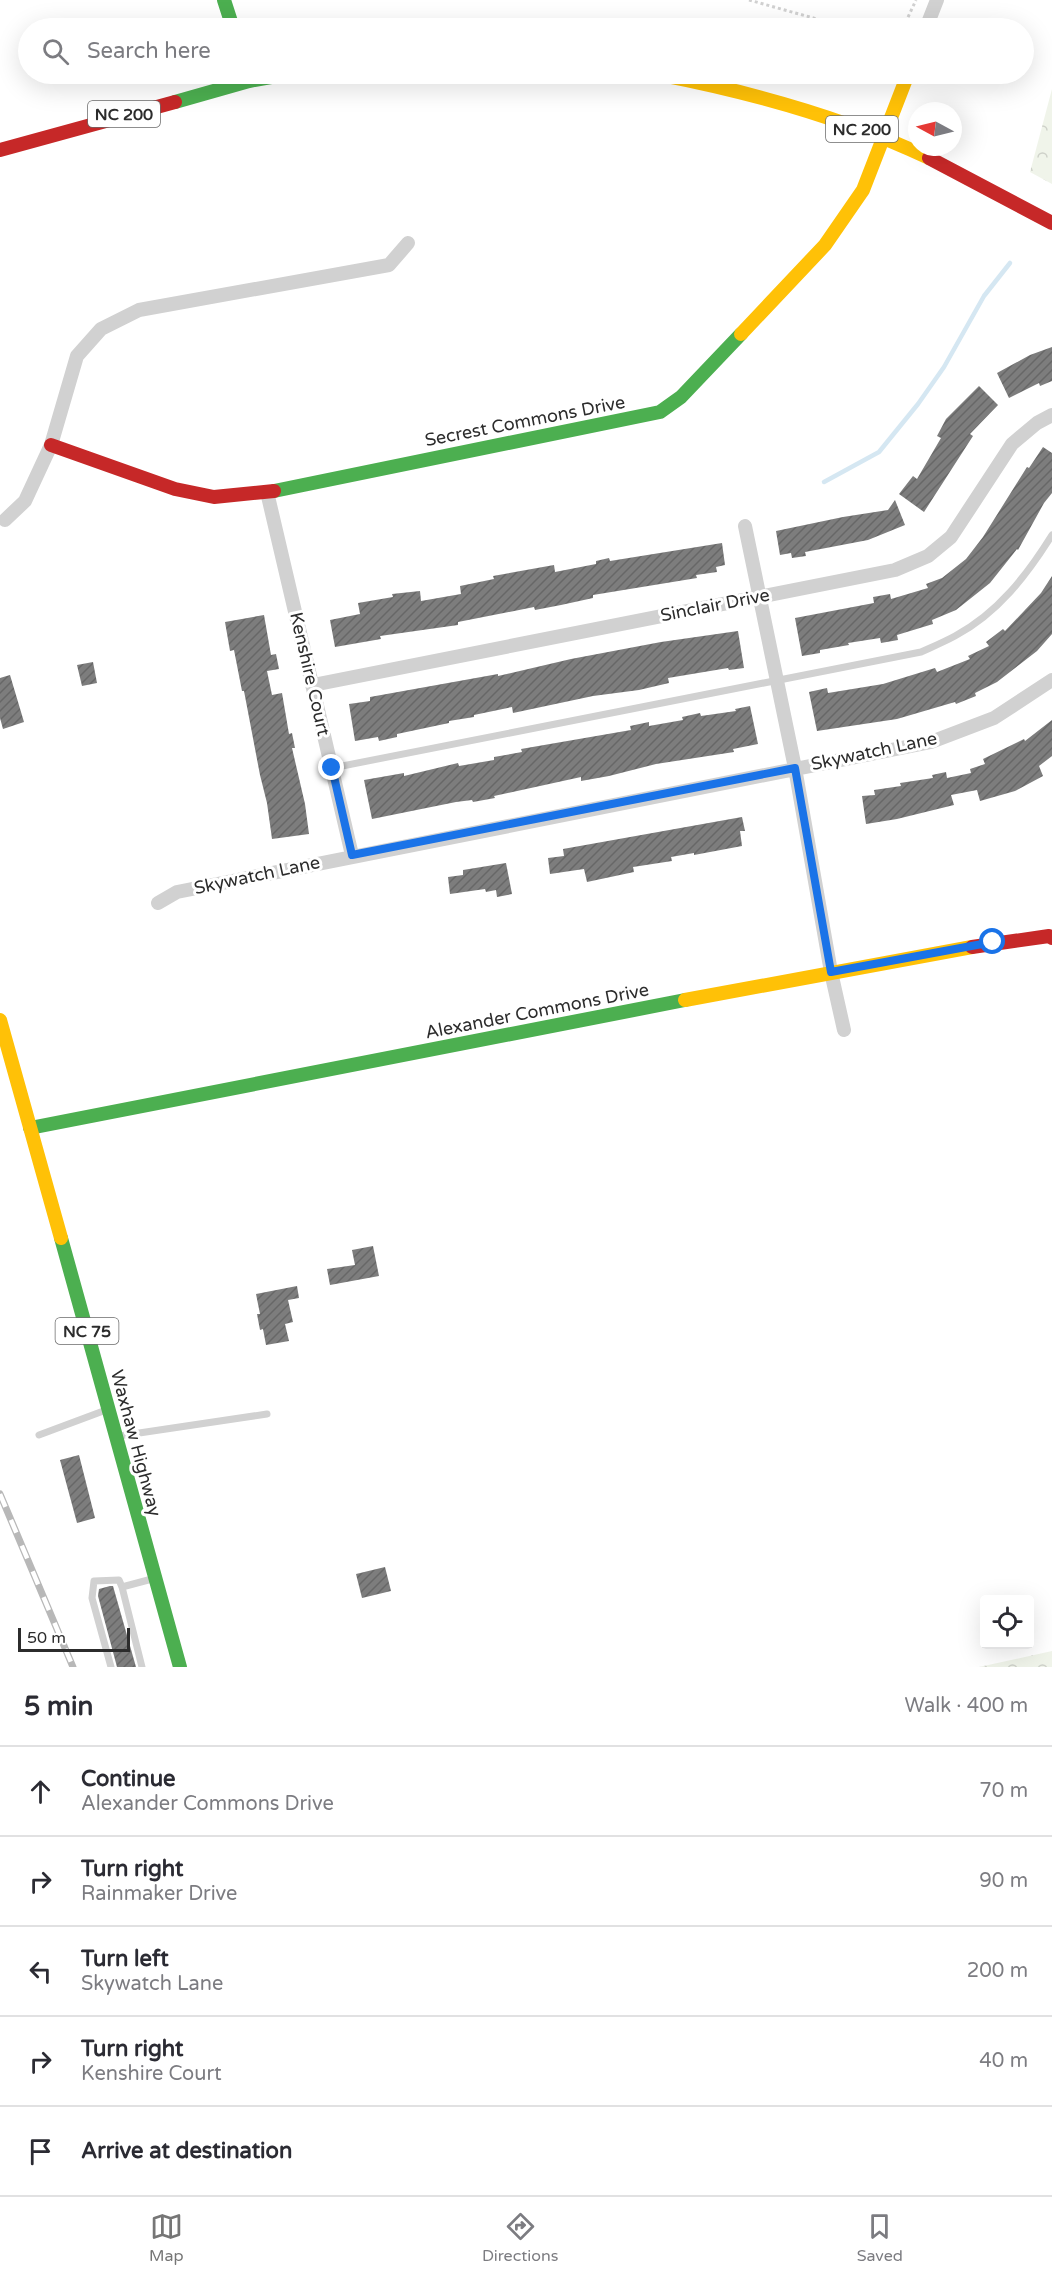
<!DOCTYPE html>
<meta charset="utf-8">
<style>
:root{--surface:#fff;--page:#f2f2f3;--text:#2b2b33;--muted:#7c7c81;--line:#e1e1e2;--accent:#767676}
body{margin:0;font-family:"Varela Round",sans-serif;background:var(--page);color:var(--text)}
.controls{position:absolute;right:18px;bottom:18px;display:grid;overflow:hidden;border-radius:6px;box-shadow:0 6px 24px #0002}
.controls button{width:54px;height:54px;display:grid;place-items:center;padding:0;border:0;border-bottom:2px solid var(--line);background:var(--surface);color:var(--text);font:30px sans-serif}
.compass{position:absolute;left:908px;top:102px;width:54px;height:54px;border-radius:50%;background:var(--surface);box-shadow:0 6px 24px #0002;rotate:277deg}
.scale{position:absolute;left:18px;bottom:15px;width:112px;box-sizing:border-box;padding-left:6px;border:3px solid #2c2c2c;border-top:0;font-size:16px;line-height:21px;white-space:nowrap;color:#2c2c2c;-webkit-text-stroke:4px #fff;paint-order:stroke}
.stop{position:absolute;width:18px;height:18px;margin:-14px;border:4px solid #1a73e8;border-radius:50%;background:#fff}
.stop.end{background:#1a73e8;border-color:#fff;box-shadow:0 2px 6px #0008}
.list{margin:0;padding:0;list-style:none}
h2{display:flex;justify-content:space-between;align-items:center;height:78px;margin:0;padding:0 24px;font-size:26px}
h2 small{font-size:20px;font-weight:400;color:var(--muted)}
.list li{display:grid;grid-template-columns:39px 1fr auto;gap:18px;align-items:center;box-sizing:border-box;height:90px;padding:0 24px;border-top:2px solid var(--line)}
.list b{display:block;font-size:22px;white-space:nowrap}
.list p{margin:0;font-size:20px;white-space:nowrap;color:var(--muted)}
.list em{font-size:20px;font-style:normal;color:var(--muted)}
.icon{flex:none;width:33px;height:33px;fill:none;stroke:currentColor;stroke-width:2;stroke-linecap:round;stroke-linejoin:round}
.map{position:relative;flex:none;width:1052px;height:1667px;overflow:hidden}
.search{position:absolute;background:var(--surface);box-shadow:0 6px 24px #0002;left:18px;right:18px;top:18px;height:66px;display:flex;align-items:center;gap:15px;box-sizing:border-box;padding:0 21px;border-radius:33px;color:var(--muted);font-size:22px}
.sheet{height:528px;background:var(--surface)}
nav{display:flex;justify-content:space-around;align-items:center;box-sizing:border-box;height:84px;border-top:2px solid var(--line);background:var(--surface);font-size:16px;color:var(--muted)}
nav a{display:grid;justify-items:center;gap:3px}
nav .on{color:var(--accent)}
.map>svg:first-child{display:block}
.forest{fill:url(#forest-crowns)}
.lines{fill:none;stroke-linecap:round;stroke-linejoin:round}
.stream{stroke:#d5e7f2;stroke-width:4.5}
.building{fill:url(#building-hatch)}
.path{stroke:#d1d1d1;stroke-width:3;stroke-dasharray:3 3;stroke-linecap:butt}
.lane{stroke:#d1d1d1;stroke-width:7}
.street{stroke:#d1d1d1;stroke-width:14}
.fast{stroke:#4caf50;stroke-width:14}
.slow{stroke:#ffc107;stroke-width:14}
.jam{stroke:#c62828;stroke-width:14}
.rail-casing{stroke:#b8b8b8;stroke-width:7}
.rail{stroke:#fff;stroke-width:4.5;stroke-dasharray:14;stroke-linecap:butt}
.route{stroke:#1a73e8;stroke-width:8}
.labels{text-anchor:middle;stroke-width:6;stroke-linejoin:round;paint-order:stroke}
.shield{fill:#fff;stroke:#6b6b6b;stroke-width:1.5}
.shield-label{font-size:16px;font-weight:bold;fill:#2c2c2c}
.street-label{font-size:18px;fill:#2c2c2c;stroke:#fff}
</style>
<div class="map">
<svg width="1052" height="1667" viewBox="0 0 1052 1667">
<defs>
<pattern id="forest-crowns" width="20" height="18" patternUnits="userSpaceOnUse" patternTransform="scale(1.5)"><rect width="20" height="18" fill="#f0f4ea"/><path d="M2 6a3 3 0 1 1 6 0M12 15a3 3 0 1 1 6 0" fill="none" stroke="#ced1c9"/></pattern>
<pattern id="building-hatch" width="6" height="6" patternUnits="userSpaceOnUse" patternTransform="scale(1.5)"><rect width="6" height="6" fill="#7d7d7d"/><path d="M-1 1l2-2M0 6l6-6M5 7l2-2" fill="none" stroke="#676767"/></pattern>
</defs>
<rect width="100%" height="100%" fill="#fff"/>
<path class="forest" d="M1052 89V184L1030 172Z
M1052 1651V1667H979Z"/>
<g class="lines">
<path class="stream" d="M824 482 879 452 918 404 944 367 984 296 1010 263"/>
</g>
<path class="building" d="M1052 347V381L1040 386 1039 383 1009 398 997 373 1030 355Z
M979 386 998 405 970 434 973 436 924 512 899 494 913 476 917 479 941 438 937 436 946 419Z
M1043 447 1052 453V493L1044 503 1018 550 1017 549 990 583 956 610 932 620 933 624 897 635 898 640 881 643 880 638 848 643 849 645 820 650V653L802 656 795 618 874 603 873 597 890 594 891 599 928 588 926 584 942 578 966 559 983 537 1027 467 1029 468Z
M895 500 905 525 868 540 805 552 806 556 792 558 791 553 780 555 776 531 843 517 888 510Z
M722 543 725 565 716 567 717 572 696 575 697 578 593 595V598L561 605 535 610 534 607 458 622V625L380 636 381 639 335 647 330 620 360 614 358 603 393 597 392 594 420 591 421 601 461 594 460 586 494 579 493 576 554 565 555 572 596 564V561L609 558 610 561Z
M1052 576V634L1037 651 997 682 975 693 976 696 956 704 955 702 897 719 817 731 809 692 827 688 828 693 883 684 935 668 937 672 970 659 968 656 989 646 986 642 1003 629 1005 631 1041 593Z
M264 615 271 655 276 654 279 669 267 671 272 695 282 693 289 734 292 733 295 748H292L305 804 309 834 272 839 267 803 260 775 244 691H242L234 650 230 651 225 622Z
M738 631 744 668 729 670 728 668 668 678 669 683 639 690 593 696 513 713 512 707 474 715V717L449 721V723L397 734V737L379 741 378 737 355 741 349 704 370 701V697L498 674V676L571 659 661 642Z
M93 662 97 683 82 686 77 665Z
M10 675 24 722 3 729 0 718V678Z
M750 706 758 744 733 749 734 752 656 764 609 776 581 781V777L494 796 495 798 473 802 472 800 456 802 372 819 364 780 404 773V776L458 763 459 766 494 760V757L522 752 521 749 631 730 630 726 649 722V726L683 720 682 717 700 713 701 716 736 711 735 709Z
M1052 720V756L1039 766 1043 776 1015 791 980 801 977 790 951 795 954 805 897 819 866 824 862 796 875 795 874 790 901 786 900 783 933 778 932 775 946 772 947 778 971 773 970 769 985 764 983 759 1024 739 1025 741Z
M742 817 745 831H740L742 846 694 855V853L671 857 672 861 633 867 634 872 587 882 584 869 550 874 548 858 564 856 563 849Z
M506 863 512 894 497 897 496 890 486 892 485 889 450 894 448 877 463 875V870Z
M373 1246 379 1276 330 1285 327 1269 355 1265 352 1250Z
M297 1286 299 1298 288 1300 293 1322 285 1324 289 1341 266 1345 263 1329 260 1330 257 1314H260L256 1294Z
M79 1455 95 1518 77 1523 60 1460Z
M385 1567 391 1591 362 1598 356 1574Z
M110 1586H113L136 1667H117L98 1596 99 1589Z"/>
<g class="lines">
<path class="path" d="M749 0 849 28
M903 28 916 0"/>
<path class="lane" d="M332 768 921 652C932 647 944 642 955 636 998 613 1027 575 1052 535
M39 1435 106 1410
M119 1436 267 1414
M111 1667 92 1598 94 1581 119 1580 122 1587
M142 1667 122 1587 152 1579"/>
<path class="street" d="M926 28 937 0
M267 492 352 855
M5 520 25 501 51 445 77 356 101 329 139 310 389 265 408 243
M745 526 795 768 831 972 844 1030
M313 685 895 570 928 556 951 537 1012 444 1037 423 1052 415
M158 903 177 892 931 742 994 718 1052 680"/>
<path class="fast" d="M224 0 233 28
M175 102 249 81 288 74
M274 491 660 412 681 397 741 334
M30 1128 685 1000
M61 1238 180 1667"/>
<path class="slow" d="M657 74C751 92 843 117 929 158
M741 334 825 245 863 190 908 74
M685 1000 972 947
M0 1020 61 1238"/>
<path class="jam" d="M0 150 175 102
M929 158 1052 223
M51 445 175 489 214 497 274 491
M972 947 1049 936 1052 938"/>
<defs>
<path id="rail" d="M0 1494 73 1667"/>
</defs>
<use href="#rail" class="rail-casing"/>
<use href="#rail" class="rail"/>
</g>
<g class="lines">
<path class="route" d="M332 768 352 855 795 768 831 972 993 942"/>
</g>
<g class="labels">
<g class="shield">
<rect x="88" y="101" width="72" height="26" rx="4.5"/>
<rect x="826" y="116" width="72" height="26" rx="4.5"/>
<rect x="55.5" y="1318" width="63" height="26" rx="4.5"/>
</g>
<g class="shield-label">
<text x="124" y="120">NC 200</text>
<text x="862" y="135">NC 200</text>
<text x="87" y="1337">NC 75</text>
</g>
<g class="street-label">
<text transform="translate(525 421) rotate(-11)" y="6">Secrest Commons Drive</text>
<text transform="translate(715 605) rotate(-11)" y="6">Sinclair Drive</text>
<text transform="translate(310 674) rotate(77)" y="6">Kenshire Court</text>
<text transform="translate(874 751) rotate(-12)" y="6">Skywatch Lane</text>
<text transform="translate(257 875) rotate(-12)" y="6">Skywatch Lane</text>
<text transform="translate(537 1011) rotate(-11)" y="6">Alexander Commons Drive</text>
<text transform="translate(136 1443) rotate(75)" y="6">Waxhaw Highway</text>
</g>
</g>
</svg>
<div class="controls">
<button><svg class="icon" aria-label="locate" viewBox="0 0 24 24"><circle cx="12" cy="12" r="6"/><path d="M12 2v4M12 18v4M2 12h4M18 12h4"/></svg></button>
</div>
<svg class="compass" viewBox="-18 -18 36 36"><path d="M0-13l5 13h-10z" fill="#e53935"/><path d="M0 13l5-13h-10z" fill="#7c7c81"/></svg>
<div class="scale">50 m</div>
<div class="stop" style="left:993px;top:942px"></div>
<div class="stop end" style="left:332px;top:768px"></div>
<div class="search"><svg class="icon" aria-label="search" viewBox="0 0 24 24"><circle cx="10" cy="10" r="6"/><path d="M15 15l6 6"/></svg>Search here</div>
</div>
<section class="sheet">
<h2>5 min<small>Walk · 400 m</small></h2>
<ul class="list">
<li><svg class="icon" aria-label="ahead" viewBox="0 0 24 24"><path d="M12 20V5M6 11l6-6 6 6"/></svg><div><b>Continue</b><p>Alexander Commons Drive</p></div><em>70 m</em></li>
<li><svg class="icon" aria-label="right" viewBox="0 0 24 24"><path d="M7 20v-9h11M14 6l5 5-5 5"/></svg><div><b>Turn right</b><p>Rainmaker Drive</p></div><em>90 m</em></li>
<li><svg class="icon" aria-label="left" viewBox="0 0 24 24"><path d="M17 20v-9H6M10 6l-5 5 5 5"/></svg><div><b>Turn left</b><p>Skywatch Lane</p></div><em>200 m</em></li>
<li><svg class="icon" aria-label="right" viewBox="0 0 24 24"><path d="M7 20v-9h11M14 6l5 5-5 5"/></svg><div><b>Turn right</b><p>Kenshire Court</p></div><em>40 m</em></li>
<li><svg class="icon" aria-label="arrive" viewBox="0 0 24 24"><path d="M6 21V4h12l-3 4 3 4H6"/></svg><div><b>Arrive at destination</b></div></li>
</ul>
</section>
<nav>
<a class="on"><svg class="icon" aria-label="map" viewBox="0 0 24 24"><path d="M3 6l6-2 6 2 6-2v14l-6 2-6-2-6 2zM9 4v14M15 6v14"/></svg>Map</a>
<a><svg class="icon" aria-label="directions" viewBox="0 0 24 24"><path d="M12 3l9 9-9 9-9-9zM9 14v-3h6M13 9l2 2-2 2"/></svg>Directions</a>
<a><svg class="icon" aria-label="saved" viewBox="0 0 24 24"><path d="M7 4h10v16l-5-4-5 4z"/></svg>Saved</a>
</nav>
